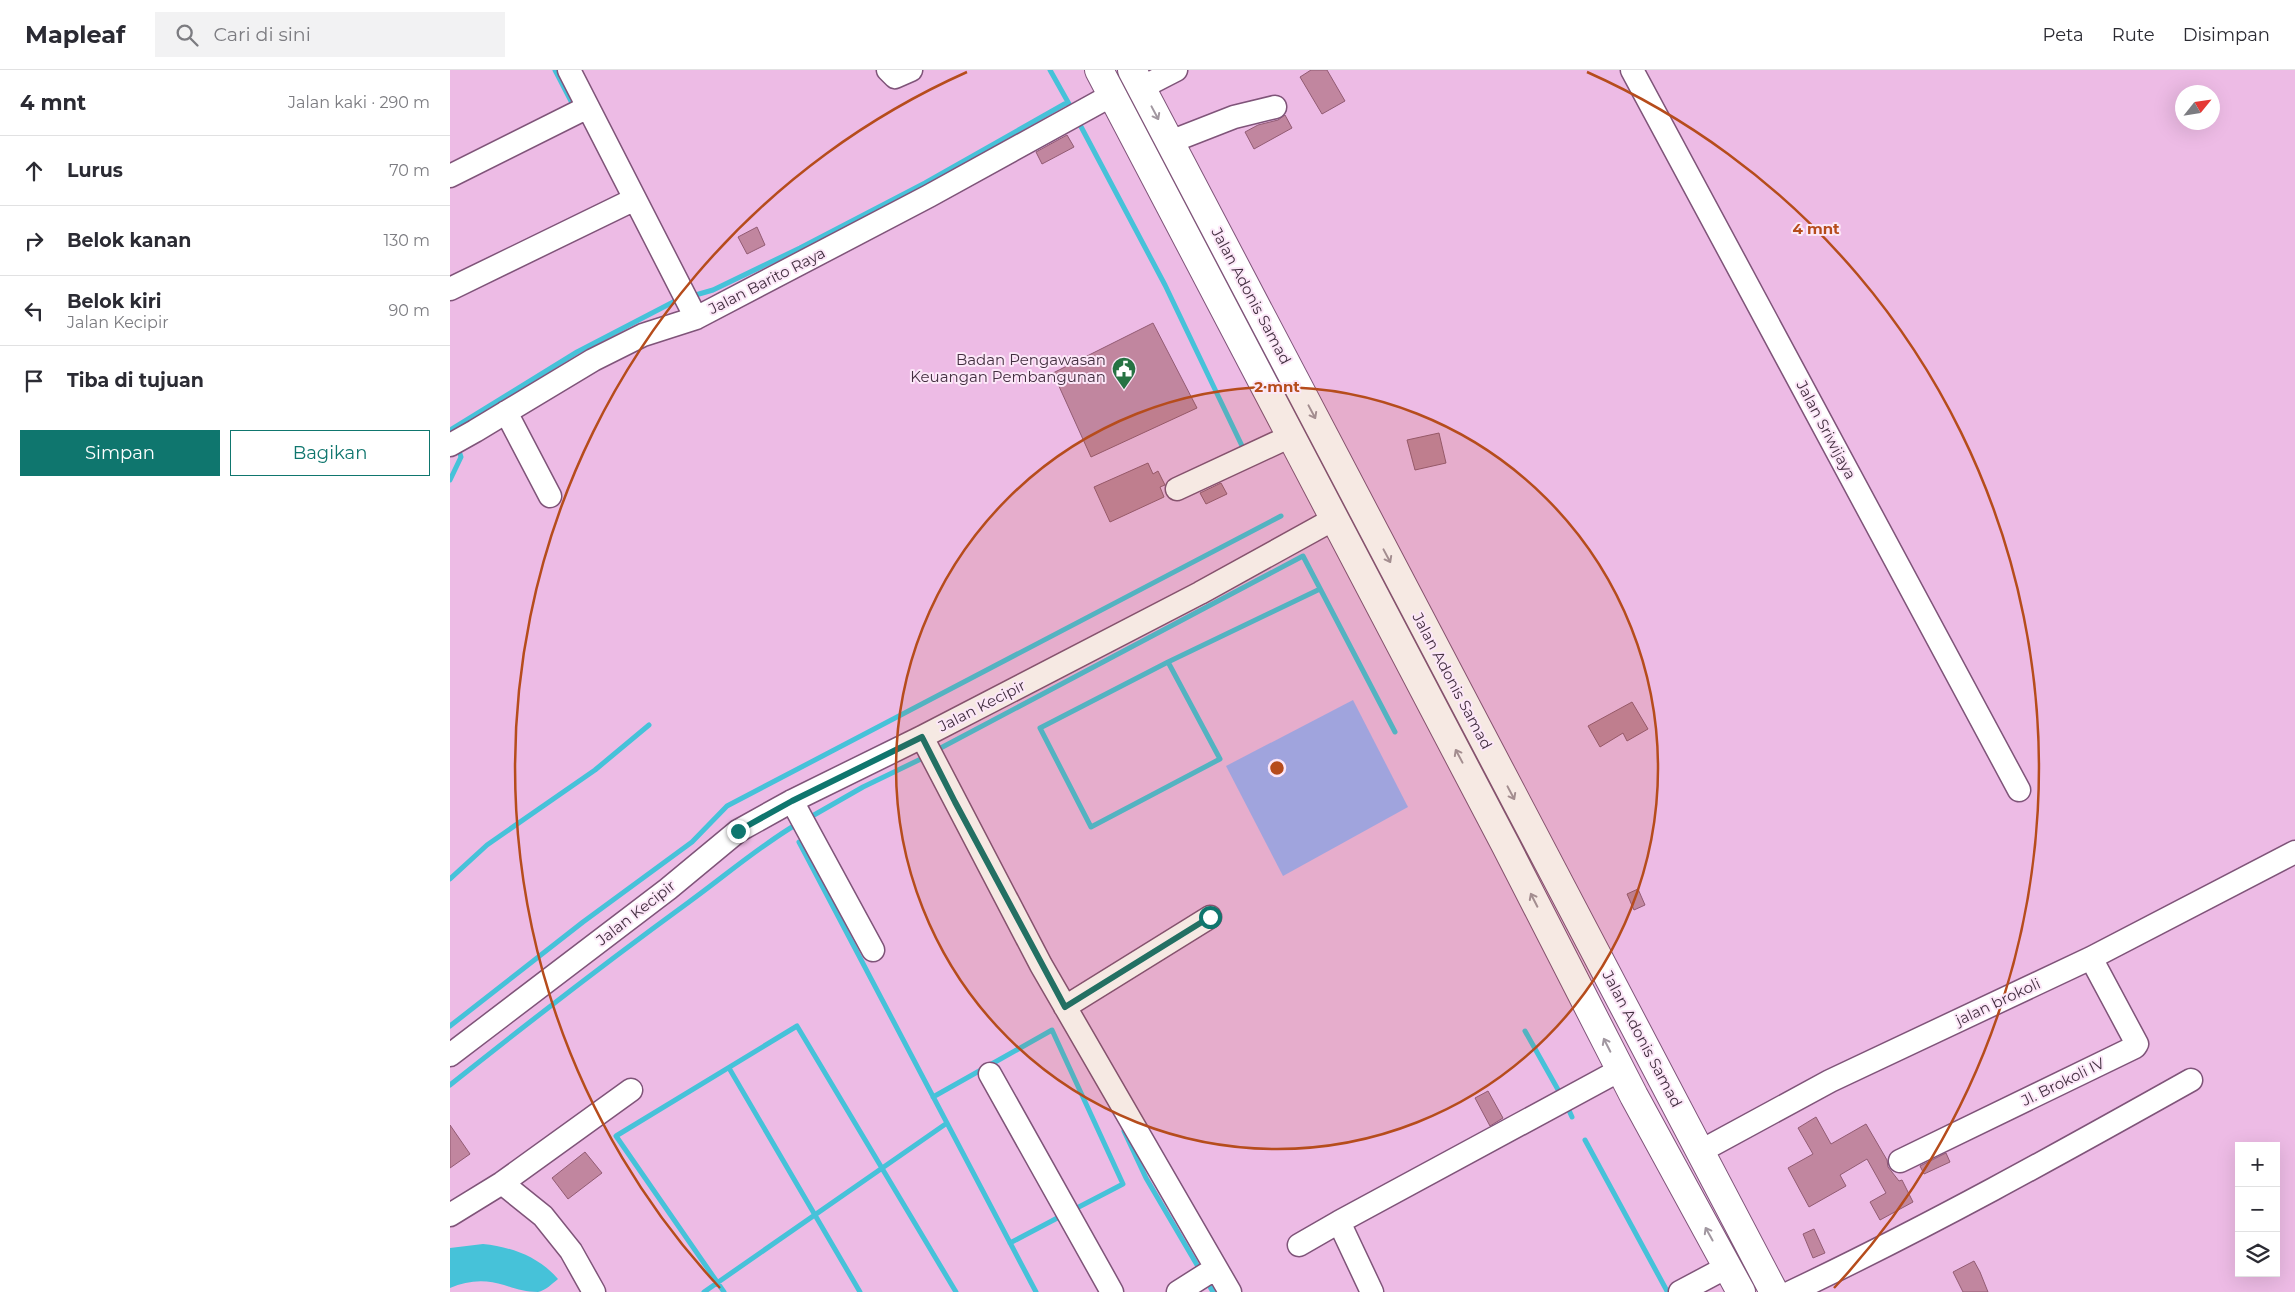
<!DOCTYPE html>
<html lang="id">
<meta charset="utf-8">
<style>
:root{--surface:#fff;--page:#f2f2f3;--text:#2b2b33;--muted:#7c7c81;--line:#e1e1e2;--accent:#0f766e}
body{margin:0;font-family:Montserrat,sans-serif;background:var(--page);color:var(--text)}
.controls{position:absolute;right:15px;bottom:15px;display:grid;overflow:hidden;border-radius:0px;box-shadow:0 5px 20px #0002}
.controls button{width:45px;height:45px;display:grid;place-items:center;padding:0;border:0;border-bottom:1px solid var(--line);background:var(--surface);color:var(--text);font:25px sans-serif}
.compass{position:absolute;left:1725px;top:15px;width:45px;height:45px;border-radius:50%;background:var(--surface);box-shadow:0 5px 20px #0002;rotate:60deg}
.stop{position:absolute;width:15px;height:15px;margin:-11px;border:4px solid #0f766e;border-radius:50%;background:#fff}
.stop.end{background:#0f766e;border-color:#fff;box-shadow:0 1px 5px #0008}
.list{margin:0;padding:0;list-style:none}
h2{display:flex;justify-content:space-between;align-items:center;height:65px;margin:0;padding:0 20px;font-size:21px}
h2 small{font-size:16px;font-weight:400;color:var(--muted)}
.list li{display:grid;grid-template-columns:32px 1fr auto;gap:15px;align-items:center;box-sizing:border-box;height:70px;padding:0 20px;border-top:1px solid var(--line)}
.list b{display:block;font-size:19px;white-space:nowrap}
.list p{margin:0;font-size:16px;white-space:nowrap;color:var(--muted)}
.list em{font-size:16px;font-style:normal;color:var(--muted)}
.actions{display:flex;gap:10px;padding:15px 20px}
.actions a{flex:1;padding:11px 0;border:1px solid var(--accent);border-radius:0px;text-align:center;font-size:18px;color:var(--accent)}
.actions .main{background:var(--accent);color:#fff}
.icon{flex:none;width:28px;height:28px;fill:none;stroke:currentColor;stroke-width:2;stroke-linecap:round;stroke-linejoin:round}
.map{position:relative;flex:none;width:1845px;height:1222px;overflow:hidden}
header{display:flex;align-items:center;gap:30px;box-sizing:border-box;height:70px;padding:0 25px;background:var(--surface);border-bottom:1px solid var(--line)}
header strong{font-size:24px}
nav{display:flex;gap:28px;margin-inline-start:auto;font-size:18px}
.search{width:350px;height:45px;background:var(--page);display:flex;align-items:center;gap:12px;box-sizing:border-box;padding:0 18px;border-radius:0px;color:var(--muted);font-size:19px}
main{display:flex}
aside{flex:1;background:var(--surface)}
.map>svg:first-child{display:block}
.green{fill:#9eb1f9}
.water{fill:#46c2d9}
.lines{fill:none;stroke-linecap:round;stroke-linejoin:round}
.stream{stroke:#46c2d9;stroke-width:5}
.building{fill:#c1869f;stroke:#925b73}
.minor-casing{stroke:#7f5479;stroke-width:25}
.highway-casing{stroke:#7f5479;stroke-width:30}
.minor{stroke:#fff;stroke-width:22}
.highway{stroke:#fff;stroke-width:28}
.oneway{stroke:#a197a0}
.route{stroke:#0f766e;stroke-width:6}
.ring{fill:none;stroke:#b64c1c;stroke-width:2.5}
.labels{text-anchor:middle;stroke-width:4;stroke-linejoin:round;paint-order:stroke}
.street-label{font-size:15px;fill:#432f40;stroke:#fce7f8}
.poi-label{font-size:15px;fill:#432f40;stroke:#fce7f8;text-anchor:end}
.centre{fill:#b64c1c;stroke:#fce7f8;stroke-width:2.5}
.ring-label{font-size:15px;text-anchor:middle;font-weight:bold;fill:#b64c1c;stroke:#fce7f8;stroke-width:4;stroke-linejoin:round;paint-order:stroke}
</style>
<header>
<strong>Mapleaf</strong>
<div class="search"><svg class="icon" aria-label="search" viewBox="0 0 24 24"><circle cx="10" cy="10" r="6"/><path d="M15 15l6 6"/></svg>Cari di sini</div>
<nav><a>Peta</a><a>Rute</a><a>Disimpan</a></nav>
</header>
<main>
<aside>
<h2>4 mnt<small>Jalan kaki · 290 m</small></h2>
<ul class="list">
<li><svg class="icon" aria-label="ahead" viewBox="0 0 24 24"><path d="M12 20V5M6 11l6-6 6 6"/></svg><div><b>Lurus</b></div><em>70 m</em></li>
<li><svg class="icon" aria-label="right" viewBox="0 0 24 24"><path d="M7 20v-9h11M14 6l5 5-5 5"/></svg><div><b>Belok kanan</b></div><em>130 m</em></li>
<li><svg class="icon" aria-label="left" viewBox="0 0 24 24"><path d="M17 20v-9H6M10 6l-5 5 5 5"/></svg><div><b>Belok kiri</b><p>Jalan Kecipir</p></div><em>90 m</em></li>
<li><svg class="icon" aria-label="arrive" viewBox="0 0 24 24"><path d="M6 21V4h12l-3 4 3 4H6"/></svg><div><b>Tiba di tujuan</b></div></li>
</ul>
<div class="actions"><a class="main">Simpan</a><a>Bagikan</a></div>
</aside>
<div class="map">
<svg width="1845" height="1222" viewBox="0 0 1845 1222">
<rect width="100%" height="100%" fill="#edbbe5"/>
<path class="green" d="M903 630 958 737 833 806 776 696Z"/>
<path class="water" d="M33 1174C62 1177 89 1187 108 1209 103 1213 95 1221 88 1222 75 1222 66 1219 54 1215 36 1209 18 1210 0 1218V1178Z"/>
<g class="lines">
<path class="stream" d="M105 0 122 33
M600 0 623 41
M628 51 715 215 794 380
M242 226 263 220 350 178 475 113 618 32
M4 366 2 359 127 282 229 229
M0 410 11 387 8 378
M718 592 770 689 641 757 590 658 718 592 870 519
M485 681 853 486 945 662
M357 749 413 717 475 687
M349 772 586 1222
M0 809 37 775 145 700 199 655
M0 956 133 852 242 772 277 736 831 446
M1075 961 1111 1025
M279 998 410 1222
M0 1015C79 952 158 891 239 832 275 806 308 777 347 754
M483 1027 602 960 673 1114 623 1140
M1117 1036 1122 1047
M674 1061 696 1108 750 1200
M1135 1070 1217 1221
M560 1173 613 1145
M756 1210 763 1222
M254 1222 497 1053
M274 1222 166 1066 347 956 506 1222"/>
</g>
<path class="building" d="M861 0H877L895 31 872 44 850 7Z
M835 45 842 58 804 79 795 62 808 55 828 50Z
M617 65 624 77 592 94 586 82Z
M307 157 315 175 297 184 288 167Z
M703 253 747 338 641 387 603 303Z
M989 363 996 393 965 400 957 370Z
M698 393 703 404 708 401 715 415 710 417 714 427 660 452 644 417Z
M771 413 777 424 756 434 750 423Z
M1182 632 1198 659 1177 671 1173 663 1150 677 1138 656Z
M1188 819 1195 835 1184 840 1177 824Z
M1038 1021 1053 1048 1040 1056 1025 1028Z
M1366 1047 1381 1074 1416 1054 1437 1090 1438 1097 1449 1111 1452 1110 1463 1132 1430 1150 1420 1132 1436 1123 1417 1089 1390 1105 1396 1116 1359 1137 1338 1098 1363 1084 1348 1058Z
M0 1055 20 1084 0 1098Z
M135 1082 152 1103 118 1129 102 1108Z
M1496 1083 1500 1092 1474 1104 1470 1096Z
M1364 1159 1375 1183 1363 1188 1353 1164Z
M1524 1191 1530 1202 1538 1222H1513L1503 1202Z"/>
<g class="lines">
<defs>
<path id="minor" d="M119 0 246 248
M438 0 445 7 461 0
M1182 0 1569 720
M691 18 726 0
M720 72 784 47 825 37
M0 106 138 37
M0 219 185 129
M56 342 100 426
M0 375 25 361 143 290 193 265 246 248 479 126 662 25
M727 419 841 366
M472 667 591 895 780 1222
M342 731 423 880
M615 937 760 847
M0 985 218 819 288 761 342 731 472 667 750 523 884 449
M540 1004 662 1222
M1251 1081 1380 1011 1641 888 1845 782
M1450 1091 1685 977 1687 974 1641 888
M52 1113 93 1146 121 1181 144 1222
M0 1145 52 1113 181 1020
M849 1175 889 1152
M728 1222 766 1198
M922 1222 889 1152 1170 1000
M1230 1222 1277 1197
M1341 1222C1478 1157 1609 1084 1741 1010"/>
<path id="highway" d="M649 0 1056 776 1184 1026 1291 1222
M682 0 1324 1222"/>
</defs>
<use href="#minor" class="minor-casing"/>
<use href="#highway" class="highway-casing"/>
<use href="#minor" class="minor"/>
<use href="#highway" class="highway"/>
</g>
<defs><path id="oneway-shaft" d="M-6 0H5M1.5-3L5.5 0L1.5 3" fill="none" stroke-width="1.6" stroke-linecap="round" stroke-linejoin="round" transform="scale(1.25)"/></defs>
<g class="oneway">
<use href="#oneway-shaft" transform="translate(705 43) rotate(62)"/>
<use href="#oneway-shaft" transform="translate(862 342) rotate(62)"/>
<use href="#oneway-shaft" transform="translate(937 486) rotate(62)"/>
<use href="#oneway-shaft" transform="translate(1009 686) rotate(-118)"/>
<use href="#oneway-shaft" transform="translate(1061 723) rotate(62)"/>
<use href="#oneway-shaft" transform="translate(1084 830) rotate(-117)"/>
<use href="#oneway-shaft" transform="translate(1157 975) rotate(-117)"/>
<use href="#oneway-shaft" transform="translate(1259 1164) rotate(-119)"/>
</g>
<g class="lines">
<path class="route" d="M288 761 342 731 472 667 505 732 615 937 760 847"/>
</g>
<circle cx="827" cy="698" r="381" fill="#b64c1c" fill-opacity=".12"/>
<g class="ring">
<circle cx="827" cy="698" r="381"/>
<path d="M270 1218A762 762 0 0 1 517 2M1137 2A762 762 0 0 1 1384 1218"/>
</g>
<defs>
<symbol id="civic-pin" viewBox="-11 -11 22 30"><path d="M0 17L-7.5 6A9.5 9.5 0 1 1 7.5 6Z" fill="#267343" stroke="#fce7f8"/><path d="M-.6-6.5H3V-4.5H.6V-3L4-1V1h2V6H-6V1h2V-1L-.6-3ZM-1.2 2.5V6h2.4V2.5Z" fill="#fff"/></symbol>
</defs>
<g fill-rule="evenodd">
<use href="#civic-pin" x="660" y="285" width="28" height="38"/>
</g>
<g class="labels">
<g class="street-label">
<text transform="translate(317 211) rotate(-27)" y="5">Jalan Barito Raya</text>
<text transform="translate(801 226) rotate(62)" y="5">Jalan Adonis Samad</text>
<text transform="translate(1376 360) rotate(62)" y="5">Jalan Sriwijaya</text>
<text transform="translate(1002 611) rotate(62)" y="5">Jalan Adonis Samad</text>
<text transform="translate(532 636) rotate(-27)" y="5">Jalan Kecipir</text>
<text transform="translate(186 843) rotate(-38)" y="5">Jalan Kecipir</text>
<text transform="translate(1548 932) rotate(-25)" y="5">jalan brokoli</text>
<text transform="translate(1192 969) rotate(62)" y="5">Jalan Adonis Samad</text>
<text transform="translate(1613 1012) rotate(-26)" y="5">Jl. Brokoli IV</text>
</g>
<g class="poi-label">
<text x="656" y="295">Badan Pengawasan<tspan x="656" dy="17">Keuangan Pembangunan</tspan></text>
</g>
</g>
<circle cx="827" cy="698" r="8" class="centre"/>
<g class="ring-label">
<text x="1366" y="164">4 mnt</text>
<text x="827" y="322">2 mnt</text>
</g>
</svg>
<div class="controls">
<button>+</button>
<button>−</button>
<button><svg class="icon" aria-label="layers" viewBox="0 0 24 24"><path d="M12 4l9 5-9 5-9-5zM3 14l9 5 9-5"/></svg></button>
</div>
<svg class="compass" viewBox="-18 -18 36 36"><path d="M0-13l5 13h-10z" fill="#e53935"/><path d="M0 13l5-13h-10z" fill="#7c7c81"/></svg>
<div class="stop" style="left:760px;top:847px"></div>
<div class="stop end" style="left:288px;top:761px"></div>
</div>
</main>
